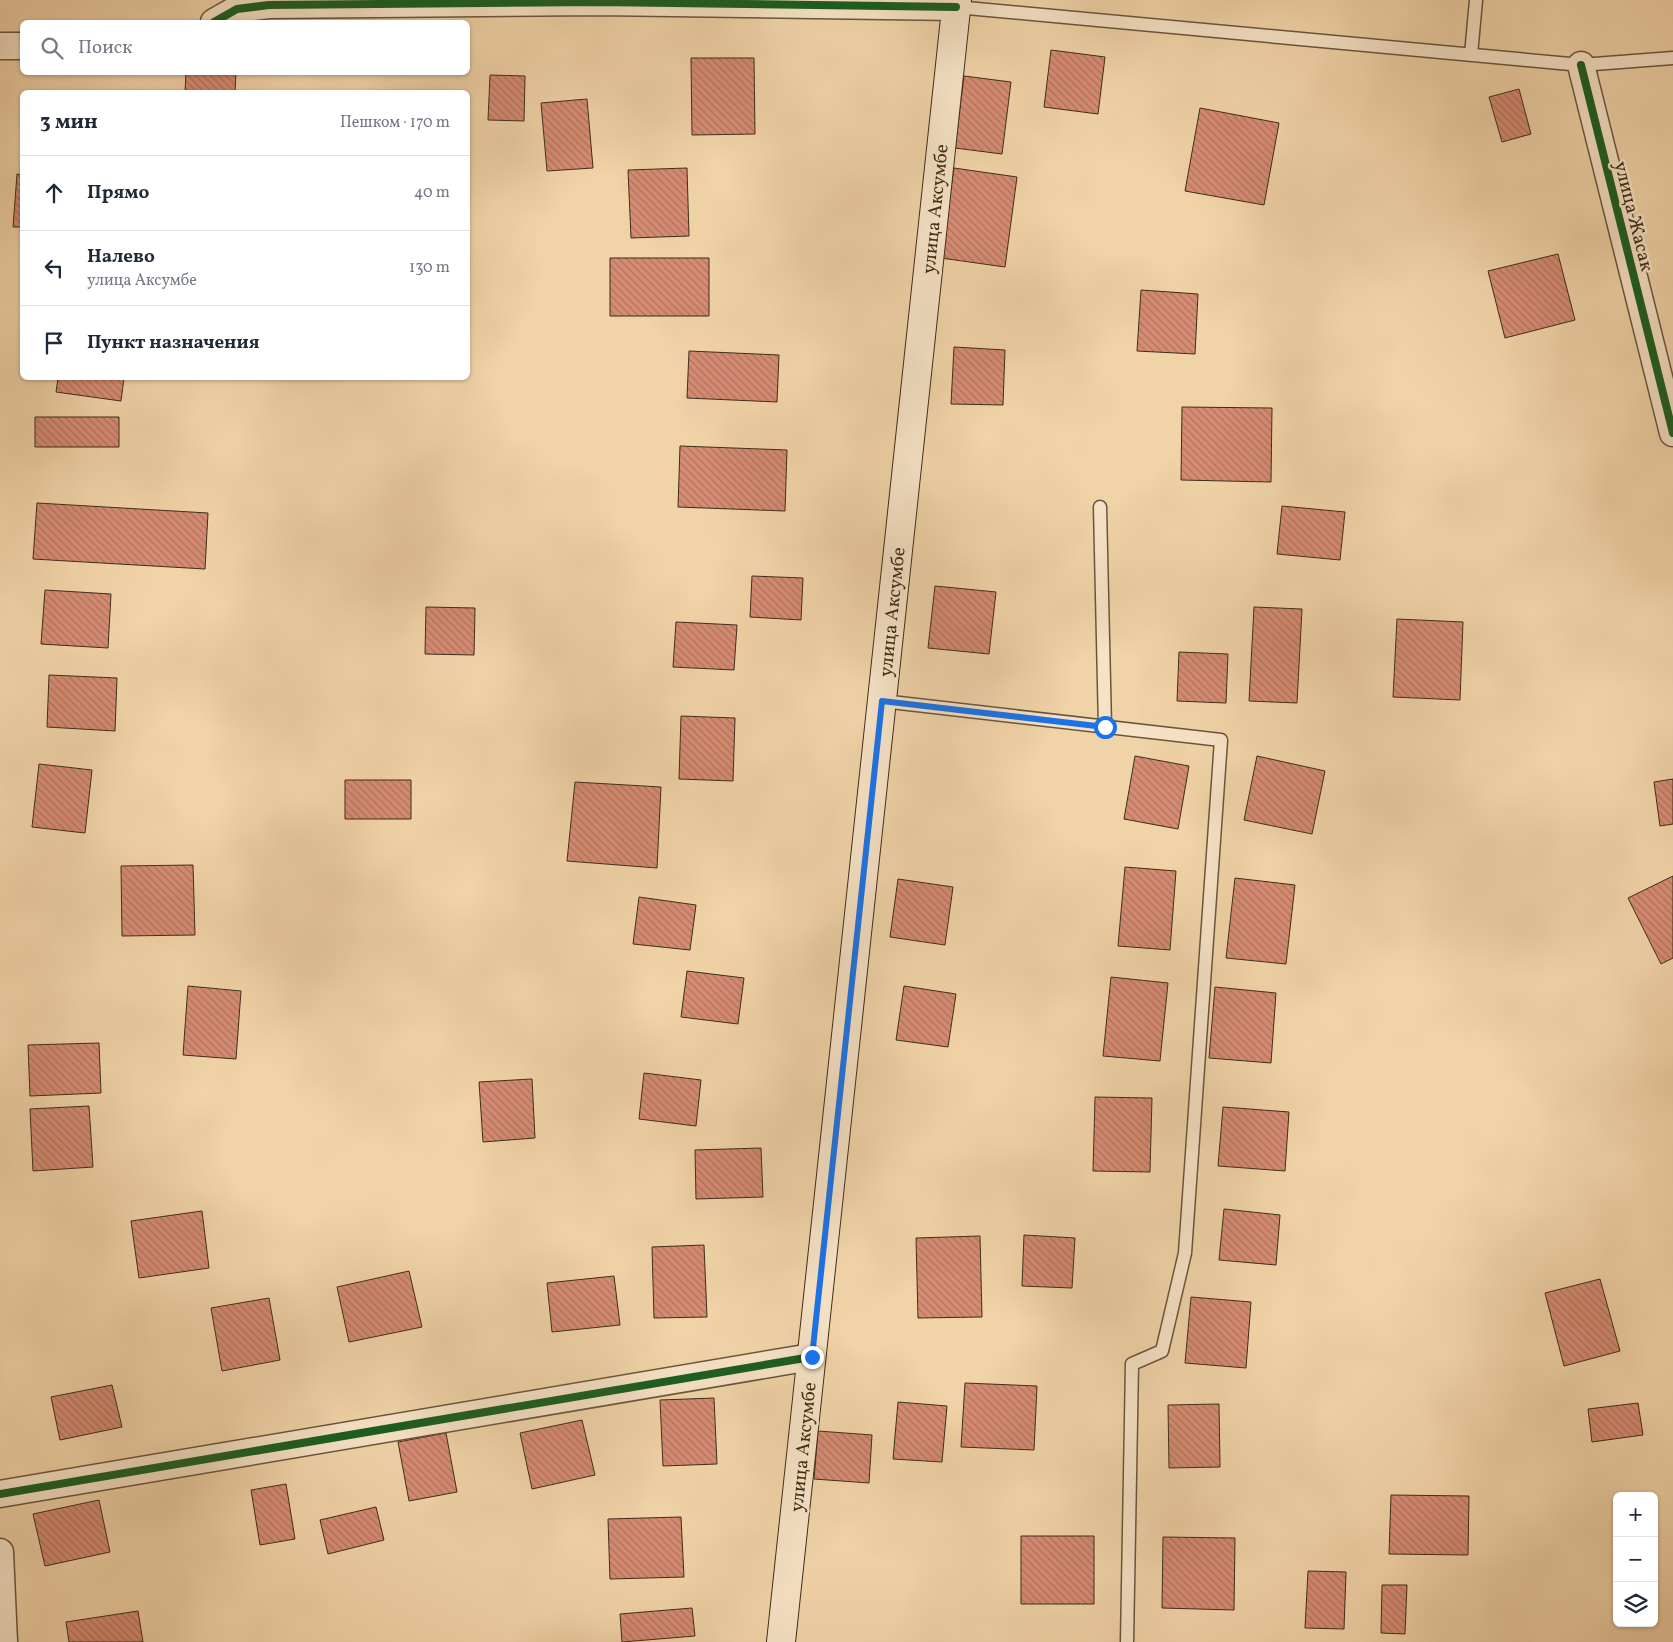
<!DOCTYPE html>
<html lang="ru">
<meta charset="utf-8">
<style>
:root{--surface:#fff;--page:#f2f2f3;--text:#1f2937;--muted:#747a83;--line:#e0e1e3}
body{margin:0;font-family:Vollkorn,serif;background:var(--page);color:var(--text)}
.controls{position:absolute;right:15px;bottom:15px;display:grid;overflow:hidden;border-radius:8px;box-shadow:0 1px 4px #0004}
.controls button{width:45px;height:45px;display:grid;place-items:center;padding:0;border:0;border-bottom:1px solid var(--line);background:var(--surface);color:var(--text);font:25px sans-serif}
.stop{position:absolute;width:15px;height:15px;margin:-11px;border:4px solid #1a73e8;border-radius:50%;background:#fff}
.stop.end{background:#1a73e8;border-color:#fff;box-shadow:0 1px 5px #0008}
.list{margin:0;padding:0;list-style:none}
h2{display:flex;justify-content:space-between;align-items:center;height:65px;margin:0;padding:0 20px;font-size:21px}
h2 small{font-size:16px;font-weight:400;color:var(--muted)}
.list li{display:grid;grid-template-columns:32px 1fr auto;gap:15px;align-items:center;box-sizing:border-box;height:75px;padding:0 20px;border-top:1px solid var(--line)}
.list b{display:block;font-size:19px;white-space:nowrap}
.list p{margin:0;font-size:16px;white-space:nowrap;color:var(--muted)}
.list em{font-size:16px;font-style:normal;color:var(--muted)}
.icon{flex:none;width:28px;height:28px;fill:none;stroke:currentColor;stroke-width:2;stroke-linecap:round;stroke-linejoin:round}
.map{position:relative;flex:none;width:1673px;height:1642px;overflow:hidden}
.search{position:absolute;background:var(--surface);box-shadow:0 1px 4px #0004;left:20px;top:20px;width:450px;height:55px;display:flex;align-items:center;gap:12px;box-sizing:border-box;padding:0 18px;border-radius:8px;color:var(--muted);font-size:19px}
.panel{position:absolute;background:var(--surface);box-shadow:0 1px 4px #0004;left:20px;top:90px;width:450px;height:290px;border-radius:8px}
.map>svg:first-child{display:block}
.building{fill:url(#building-back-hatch);stroke:#3d2d19}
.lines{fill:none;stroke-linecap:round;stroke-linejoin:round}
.service-casing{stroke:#6a563d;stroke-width:15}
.minor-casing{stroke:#6a563d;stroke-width:29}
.secondary-casing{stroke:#3d2d19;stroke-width:30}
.service{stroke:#f6e2c6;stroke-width:12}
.minor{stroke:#f6e2c6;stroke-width:26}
.secondary{stroke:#f6e2c6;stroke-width:28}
.cycleway-casing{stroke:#f6e2c6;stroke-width:11}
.cycleway{stroke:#1b5e20;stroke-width:8}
.route{stroke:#1a73e8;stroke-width:6}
.labels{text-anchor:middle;stroke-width:5;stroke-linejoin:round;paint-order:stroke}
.street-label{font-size:19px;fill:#3d2d19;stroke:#f6e2c6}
</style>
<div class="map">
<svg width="1673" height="1642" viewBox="0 0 1673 1642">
<defs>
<pattern id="building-back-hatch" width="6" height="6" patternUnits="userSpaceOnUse" patternTransform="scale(1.25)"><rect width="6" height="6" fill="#d78c74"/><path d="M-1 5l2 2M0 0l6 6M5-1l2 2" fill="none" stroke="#b0735e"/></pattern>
</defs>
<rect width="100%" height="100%" fill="#f1d3a8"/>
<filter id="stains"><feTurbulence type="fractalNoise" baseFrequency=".004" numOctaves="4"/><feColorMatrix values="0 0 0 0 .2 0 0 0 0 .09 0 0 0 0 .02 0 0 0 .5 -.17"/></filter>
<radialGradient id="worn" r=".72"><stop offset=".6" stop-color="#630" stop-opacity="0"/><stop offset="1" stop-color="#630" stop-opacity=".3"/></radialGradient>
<path class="building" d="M1051 50 1105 57 1098 114 1044 107Z
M691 58H754L755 134 692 135Z
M186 72H236L235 92H185Z
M490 75 525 76 524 121 488 120Z
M964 76 1011 82 1002 154 955 148Z
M1519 89 1531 134 1502 142 1489 97Z
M587 99 593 168 547 171 541 103Z
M1200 108 1279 123 1264 205 1185 191Z
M687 168 689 236 631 238 628 170Z
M954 168 1017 177 1005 267 941 258Z
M17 174 22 175V227H13Z
M1558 254 1575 320 1505 338 1488 271Z
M610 258H709V316H610Z
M1141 290 1198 294 1195 354 1137 351Z
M954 347 1005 350 1003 405 951 404Z
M689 351 779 355 777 402 687 398Z
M58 378H124L121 401 56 392Z
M1182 407 1272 408 1271 482 1181 480Z
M35 417H119V447H35Z
M680 446 787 450 785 511 678 507Z
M37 503 208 513 205 569 33 559Z
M1282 506 1345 512 1340 560 1277 554Z
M752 576 803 578 801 620 750 617Z
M935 586 996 592 989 654 928 648Z
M45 590 111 594 108 648 41 644Z
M426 607 475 608 474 655 425 654Z
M1254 607 1302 609 1297 703 1249 701Z
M1397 619 1463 622 1460 700 1393 697Z
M676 622 737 625 734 670 673 667Z
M1179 652 1228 654 1226 703 1177 701Z
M49 675 117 678 115 731 47 727Z
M681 716 735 718 733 781 679 779Z
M1135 756 1189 766 1178 829 1124 819Z
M1257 756 1325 771 1312 834 1244 820Z
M39 764 92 770 85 833 32 827Z
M1673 779V824L1660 826 1654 782Z
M345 780H411V819H345Z
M575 782 661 787 657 868 567 861Z
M193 865 195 935 122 936 121 866Z
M1125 867 1176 871 1170 950 1118 946Z
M1673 876V958L1661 964 1628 898Z
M1235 878 1295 885 1286 964 1226 958Z
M898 879 953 887 945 945 890 937Z
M639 897 696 905 690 950 633 944Z
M687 971 744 978 738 1024 681 1017Z
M1111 977 1168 983 1160 1061 1103 1056Z
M188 986 241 991 236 1059 183 1055Z
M904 986 956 994 948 1047 896 1040Z
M1215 987 1276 993 1271 1063 1209 1058Z
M99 1043 101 1093 30 1096 28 1045Z
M644 1073 701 1080 696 1126 639 1119Z
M532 1079 535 1138 483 1142 479 1082Z
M1095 1097 1152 1098 1150 1172 1093 1171Z
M89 1106 93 1167 33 1171 30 1109Z
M1223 1107 1289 1112 1285 1171 1218 1166Z
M761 1148 763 1197 696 1199 695 1150Z
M1224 1209 1280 1215 1276 1265 1219 1260Z
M202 1211 209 1268 139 1278 131 1221Z
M1024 1235 1075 1238 1072 1288 1022 1286Z
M980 1236 982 1317 918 1318 916 1238Z
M704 1245 707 1317 654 1318 652 1247Z
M409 1271 422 1327 349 1342 337 1287Z
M614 1276 620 1325 552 1332 547 1283Z
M1600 1279 1620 1351 1564 1366 1545 1293Z
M1191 1297 1251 1302 1246 1368 1185 1363Z
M269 1298 280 1360 222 1371 211 1308Z
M965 1383 1037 1386 1034 1450 961 1447Z
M112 1385 122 1427 60 1440 51 1397Z
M714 1398 717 1464 663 1466 660 1400Z
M898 1402 947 1406 942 1462 893 1459Z
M1638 1403 1643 1435 1592 1442 1588 1409Z
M1219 1404 1220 1467 1169 1468 1168 1405Z
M582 1420 595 1475 532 1489 520 1433Z
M818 1431 872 1435 869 1483 814 1479Z
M446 1433 457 1492 409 1501 398 1442Z
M286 1484 295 1539 260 1545 251 1490Z
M1391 1495 1469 1496 1468 1555 1389 1554Z
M99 1500 110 1552 45 1566 33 1514Z
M376 1507 384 1540 328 1554 320 1520Z
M681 1517 684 1577 610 1579 608 1519Z
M1021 1536H1094V1604H1021Z
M1163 1537 1235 1538 1234 1610 1162 1608Z
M1308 1571 1346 1572 1344 1629 1305 1628Z
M1382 1585H1407L1405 1634 1381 1633Z
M692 1608 695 1636 622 1642 620 1614Z
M138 1611 143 1642H69L66 1622Z"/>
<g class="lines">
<defs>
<path id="service" d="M956 7 1581 65 1673 58
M1471 55 1476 0
M1100 507 1105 727
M882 701 1221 740 1185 1253 1162 1351 1132 1364 1127 1642"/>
<path id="minor" d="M214 22 237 9 269 5 599 2 956 7
M0 46H22
M1581 65 1673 433
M0 1494 811 1357
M0 1552 4 1642"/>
<path id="secondary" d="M781 1642 957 0"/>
</defs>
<use href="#service" class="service-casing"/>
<use href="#minor" class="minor-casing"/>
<use href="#secondary" class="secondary-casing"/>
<use href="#service" class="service"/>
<use href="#minor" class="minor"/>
<use href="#secondary" class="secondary"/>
<defs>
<path id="cycleway" d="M214 22 237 9 269 5 599 2 956 7
M1581 65 1673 433
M0 1494 811 1357"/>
</defs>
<use href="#cycleway" class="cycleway-casing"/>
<use href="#cycleway" class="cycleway"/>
</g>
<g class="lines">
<path class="route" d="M812 1357 882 701 1105 727"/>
</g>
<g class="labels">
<g class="street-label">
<text transform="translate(934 209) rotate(-84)" y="7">улица Аксумбе</text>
<text transform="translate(1635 216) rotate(76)" y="7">улица Жасак</text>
<text transform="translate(891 612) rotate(-84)" y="7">улица Аксумбе</text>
<text transform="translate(802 1447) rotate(-84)" y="7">улица Аксумбе</text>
</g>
</g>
<rect width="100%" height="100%" filter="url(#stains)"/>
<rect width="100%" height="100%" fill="url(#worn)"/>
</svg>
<div class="controls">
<button>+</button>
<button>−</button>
<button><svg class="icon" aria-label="layers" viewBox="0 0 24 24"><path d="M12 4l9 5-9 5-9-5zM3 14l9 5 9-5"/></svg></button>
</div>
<div class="stop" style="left:1105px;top:727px"></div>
<div class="stop end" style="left:812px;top:1357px"></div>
<div class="search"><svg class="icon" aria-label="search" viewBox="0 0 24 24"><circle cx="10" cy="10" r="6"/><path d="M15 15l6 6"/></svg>Поиск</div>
<section class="panel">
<h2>3 мин<small>Пешком · 170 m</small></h2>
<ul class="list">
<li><svg class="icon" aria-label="ahead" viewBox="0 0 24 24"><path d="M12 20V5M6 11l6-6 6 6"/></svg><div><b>Прямо</b></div><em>40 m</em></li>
<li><svg class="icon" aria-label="left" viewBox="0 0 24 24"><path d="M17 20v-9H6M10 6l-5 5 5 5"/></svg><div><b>Налево</b><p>улица Аксумбе</p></div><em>130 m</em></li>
<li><svg class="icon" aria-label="arrive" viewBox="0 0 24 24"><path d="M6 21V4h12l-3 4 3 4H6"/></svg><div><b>Пункт назначения</b></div></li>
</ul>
</section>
</div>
